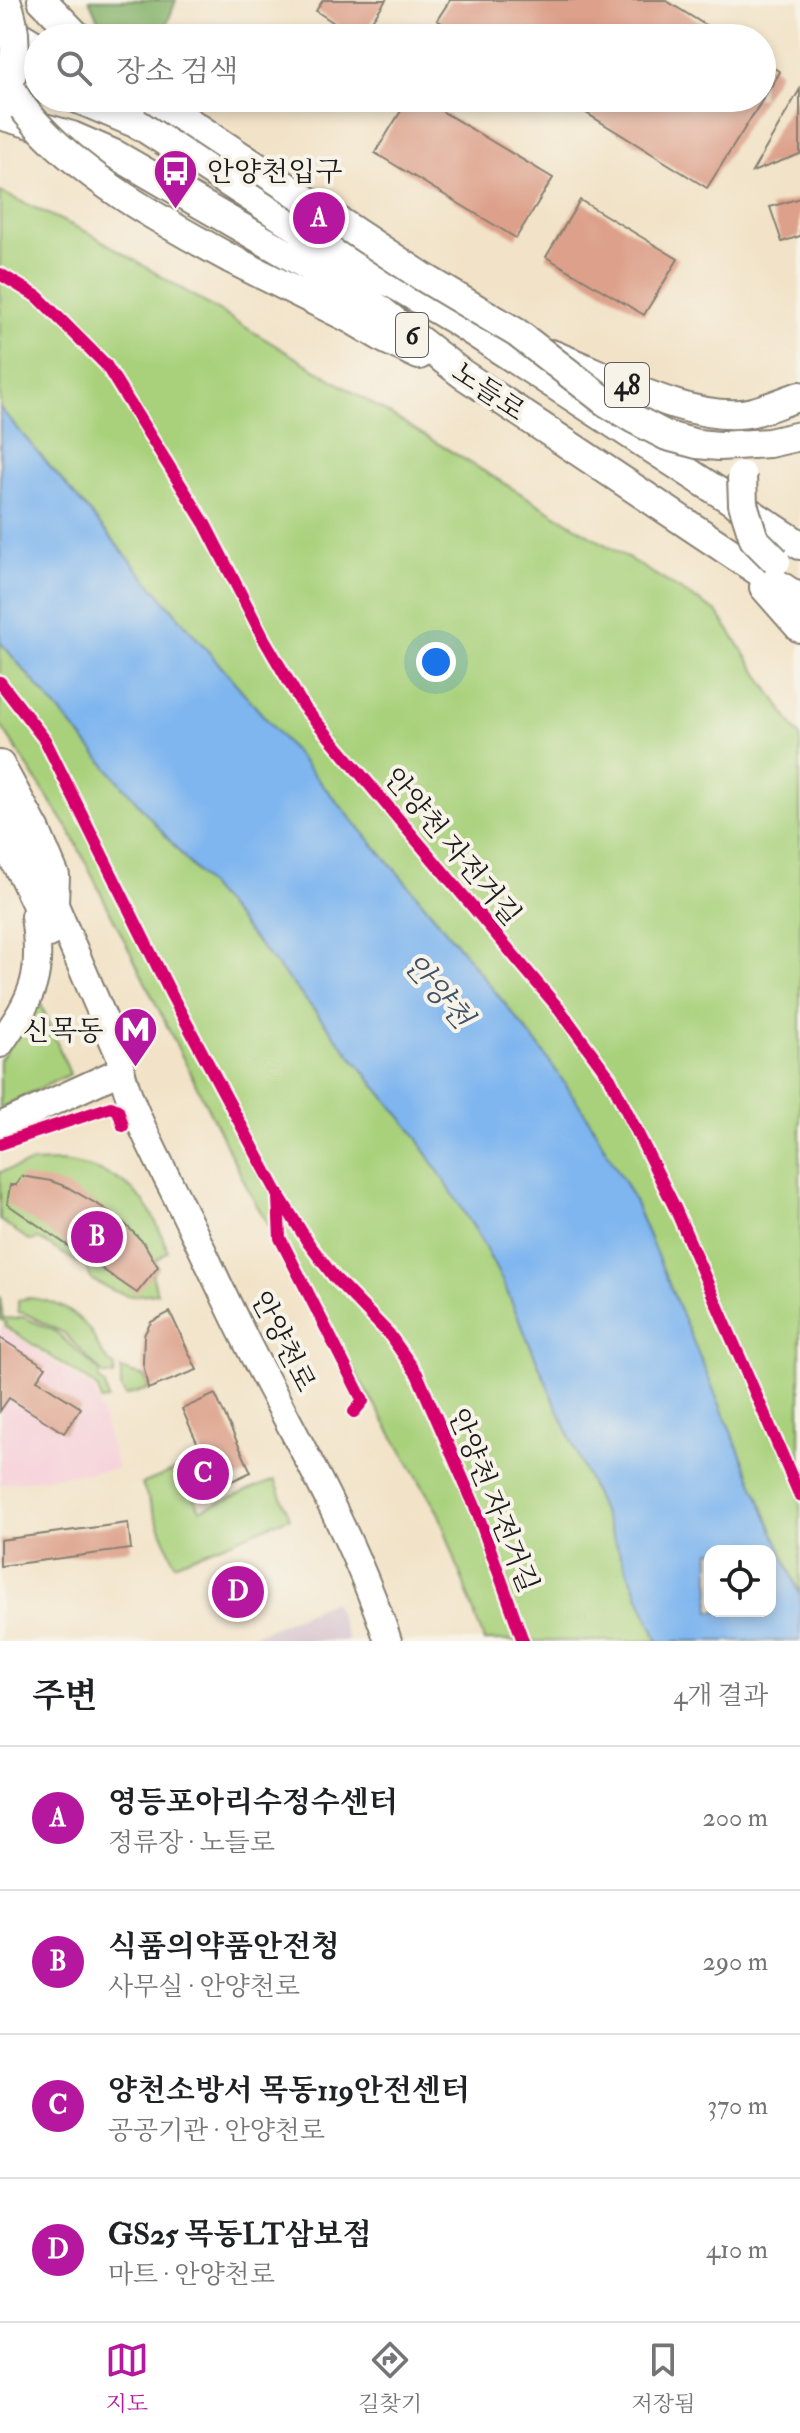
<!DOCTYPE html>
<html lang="ko">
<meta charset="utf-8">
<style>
:root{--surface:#fff;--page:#f2f2f2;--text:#202124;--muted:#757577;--line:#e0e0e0;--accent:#b5179e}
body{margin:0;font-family:"IM FELL Double Pica","Noto Serif KR",serif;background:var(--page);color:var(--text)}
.controls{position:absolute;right:24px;bottom:24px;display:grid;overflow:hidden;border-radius:16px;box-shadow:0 4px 12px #0003}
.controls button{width:72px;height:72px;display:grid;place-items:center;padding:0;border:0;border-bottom:2px solid var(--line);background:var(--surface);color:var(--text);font:40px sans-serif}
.you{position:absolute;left:436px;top:662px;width:28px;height:28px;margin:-20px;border:6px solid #fff;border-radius:50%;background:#1a73e8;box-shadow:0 0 0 12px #1a73e833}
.badge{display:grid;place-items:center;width:52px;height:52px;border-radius:50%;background:var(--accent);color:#fff;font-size:26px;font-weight:700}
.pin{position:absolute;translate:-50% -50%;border:4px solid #fff;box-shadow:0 2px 8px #0006}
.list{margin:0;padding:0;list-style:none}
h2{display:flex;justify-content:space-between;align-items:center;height:104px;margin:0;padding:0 32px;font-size:34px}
h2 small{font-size:26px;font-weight:400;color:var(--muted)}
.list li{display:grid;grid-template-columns:52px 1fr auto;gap:24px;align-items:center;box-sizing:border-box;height:144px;padding:0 32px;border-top:2px solid var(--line)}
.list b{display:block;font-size:30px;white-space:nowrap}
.list p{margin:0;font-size:26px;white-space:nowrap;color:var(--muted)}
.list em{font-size:26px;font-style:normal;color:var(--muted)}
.icon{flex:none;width:44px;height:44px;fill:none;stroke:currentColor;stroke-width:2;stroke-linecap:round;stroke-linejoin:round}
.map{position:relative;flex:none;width:800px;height:1641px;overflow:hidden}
.search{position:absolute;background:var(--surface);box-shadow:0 4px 12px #0003;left:24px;right:24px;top:24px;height:88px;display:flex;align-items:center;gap:20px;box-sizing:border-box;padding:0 28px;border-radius:44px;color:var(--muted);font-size:30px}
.sheet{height:680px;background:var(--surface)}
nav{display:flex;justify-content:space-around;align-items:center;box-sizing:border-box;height:112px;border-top:2px solid var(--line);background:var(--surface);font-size:22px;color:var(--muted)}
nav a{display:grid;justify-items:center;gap:4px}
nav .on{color:var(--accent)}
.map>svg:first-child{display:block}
.built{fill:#f6cfd9}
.industrial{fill:#d1bdcb}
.green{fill:#a9d17c;stroke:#62764c;stroke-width:2;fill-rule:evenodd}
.forest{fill:#86b36c;stroke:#516844;stroke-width:2}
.water{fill:#7fb6ef;stroke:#4e6986;stroke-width:2;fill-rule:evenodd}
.building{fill:#dda08a}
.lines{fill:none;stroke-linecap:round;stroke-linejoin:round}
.secondary-casing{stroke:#878072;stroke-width:30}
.primary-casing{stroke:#878072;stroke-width:32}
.trunk-casing{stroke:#878072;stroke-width:34}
.secondary{stroke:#fff;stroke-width:26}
.primary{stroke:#fff;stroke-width:28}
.trunk{stroke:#fff;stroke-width:30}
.primary-bridge-casing{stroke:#878072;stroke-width:32;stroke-linecap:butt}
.primary-bridge{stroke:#fff;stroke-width:28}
.cycleway-casing{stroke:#f7f3e8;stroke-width:17}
.cycleway{stroke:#d6006c;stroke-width:12}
.labels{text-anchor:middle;stroke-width:8;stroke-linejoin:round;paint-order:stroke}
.shield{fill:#f7f3e8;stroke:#5e5c59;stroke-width:2}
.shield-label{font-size:26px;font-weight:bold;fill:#1c1c1c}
.poi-label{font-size:28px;fill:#1c1c1c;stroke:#f7f3e8;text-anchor:start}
.street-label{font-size:28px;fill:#1c1c1c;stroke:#f7f3e8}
.water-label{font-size:30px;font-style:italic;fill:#3f5266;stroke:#f7f3e8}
</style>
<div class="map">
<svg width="800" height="1641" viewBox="0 0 800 1641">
<rect width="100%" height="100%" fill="#f7f3e8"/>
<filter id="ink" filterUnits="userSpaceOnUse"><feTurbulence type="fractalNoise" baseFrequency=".0125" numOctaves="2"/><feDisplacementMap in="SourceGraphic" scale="16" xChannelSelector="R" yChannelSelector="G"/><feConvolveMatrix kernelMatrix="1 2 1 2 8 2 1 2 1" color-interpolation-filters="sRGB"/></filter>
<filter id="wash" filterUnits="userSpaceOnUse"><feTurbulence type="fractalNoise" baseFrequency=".006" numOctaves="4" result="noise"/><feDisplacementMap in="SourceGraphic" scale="32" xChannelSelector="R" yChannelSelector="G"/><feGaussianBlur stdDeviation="1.8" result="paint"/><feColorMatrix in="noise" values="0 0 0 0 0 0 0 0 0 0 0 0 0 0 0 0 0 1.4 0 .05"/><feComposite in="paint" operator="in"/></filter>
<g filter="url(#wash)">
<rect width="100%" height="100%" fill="#f2e3c8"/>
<path class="built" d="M0 1326 94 1390 118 1469 0 1484Z"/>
<path class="industrial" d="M333 1601 349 1641H241Z"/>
<path class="green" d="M0 192 91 234 717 612 800 737V1641H484L439 1514 252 1197 71 833 0 724ZM710 1551H770V1611H710Z
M40 1002 70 1074 0 1108V1060Z
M61 1162C95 1166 129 1178 149 1209 157 1222 162 1237 168 1251L155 1261 158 1267 152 1274 157 1293 131 1296 114 1291 92 1280 86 1268 39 1239 30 1241 0 1220V1172L31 1163Z
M0 1296 3 1318 18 1319 19 1317H23L55 1331 100 1372 99 1380 105 1385 108 1400 101 1401 98 1389 93 1384 5 1326 6 1323 0 1319Z
M28 1298C52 1299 76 1311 90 1331 100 1347 98 1354 115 1367L114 1376 104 1375 64 1333 24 1313 18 1312V1300Z
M121 1369 145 1377 148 1389 125 1396 121 1387Z
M182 1467 200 1510 275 1480 290 1517 175 1564 142 1484Z"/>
<path class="forest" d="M89 0H176L162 38H115L99 22Z"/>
<path class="water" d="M0 408 421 900 539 1046 587 1116 632 1196 800 1595V1641H658L502 1280 476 1231 414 1133 305 999 0 642ZM710 1551H770V1611H710Z"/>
<g id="blocks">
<path class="building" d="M323 0H386L360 38H357L316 11Z
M450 0H665L726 38H466L437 20Z
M762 60 780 72 707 188 562 98H762Z
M800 89V154L752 172Z
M409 98H420L553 178 516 238 375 153Z
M800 198V236L782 242 770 207Z
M580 200 678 259 644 315 546 257Z
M21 1176 51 1181 67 1187 102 1207 123 1222 144 1243 158 1267 137 1293 7 1204 10 1185H16Z
M170 1312 197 1370 148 1389 143 1363 144 1335 151 1322Z
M0 1338 46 1367 37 1380 81 1408 64 1433 9 1398 0 1411Z
M215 1394 251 1472 232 1481 229 1475 215 1482 182 1409Z
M128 1523 131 1549 0 1566V1540Z"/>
</g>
</g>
<g filter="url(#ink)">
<use href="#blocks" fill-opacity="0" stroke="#878072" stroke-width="2"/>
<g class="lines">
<defs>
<path id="secondary" d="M0 797 38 865 120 1057C119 1089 163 1169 179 1202 207 1258 232 1316 262 1372 308 1459 357 1547 388 1641
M0 836 23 878 49 934
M0 1044C34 995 43 977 34 916
M0 1126 120 1071"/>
<path id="primary" d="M42 0 79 38
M0 77 38 86
M76 98 140 125 306 233 458 322 800 545
M0 115 72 136 116 155 370 302 461 373 800 599
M231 259 351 319 385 339 419 355
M551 354C604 374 696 426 753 412 769 408 785 401 800 396
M764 587 800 628
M0 765 36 831 55 876 54 903"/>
<path id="trunk" d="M0 25 38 48
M113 98 140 125"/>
</defs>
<use href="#secondary" class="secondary-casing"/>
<use href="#primary" class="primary-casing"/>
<use href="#trunk" class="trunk-casing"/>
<use href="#secondary" class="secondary"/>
<use href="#primary" class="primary"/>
<use href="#trunk" class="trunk"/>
<defs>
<path id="primary-bridge" d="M0 71C9 85 16 100 27 113 79 176 159 220 231 259
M153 98 423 277 517 333 606 402 634 419 667 436 697 444 719 446 769 443 800 436
M0 109C16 76 20 35 6 0
M742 476 743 504 754 539 776 561"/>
</defs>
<use href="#primary-bridge" class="primary-bridge-casing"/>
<use href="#primary-bridge" class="primary-bridge"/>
<defs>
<path id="cycleway" d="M0 274 38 297 106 365 205 524 264 639 303 706 560 1010 610 1078 675 1208 800 1496
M0 682 45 740 172 996 278 1194 309 1244 334 1277 389 1334 417 1374 476 1509 523 1641
M0 1144 111 1107 118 1110 123 1126
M278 1198 280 1238 363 1401 354 1412"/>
</defs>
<use href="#cycleway" class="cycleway-casing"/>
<use href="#cycleway" class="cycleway"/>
</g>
</g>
<defs>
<symbol id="bus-pin" viewBox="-11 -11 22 30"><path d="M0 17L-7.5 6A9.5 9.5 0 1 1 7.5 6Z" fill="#b5179e" stroke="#f7f3e8"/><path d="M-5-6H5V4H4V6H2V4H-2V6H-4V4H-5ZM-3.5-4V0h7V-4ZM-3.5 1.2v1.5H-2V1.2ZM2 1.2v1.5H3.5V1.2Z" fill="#fff"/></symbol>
<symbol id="metro-pin" viewBox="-11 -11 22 30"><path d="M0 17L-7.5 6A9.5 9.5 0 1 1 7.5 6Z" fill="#b5179e" stroke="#f7f3e8"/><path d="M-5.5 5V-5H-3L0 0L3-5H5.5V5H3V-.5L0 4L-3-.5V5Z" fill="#fff"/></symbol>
</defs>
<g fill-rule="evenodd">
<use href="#bus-pin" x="150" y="146" width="51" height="69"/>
<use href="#metro-pin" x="110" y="1004" width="51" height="69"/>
</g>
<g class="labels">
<g class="shield">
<rect x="396" y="313" width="32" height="44" rx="6"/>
<rect x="605" y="363" width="44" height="44" rx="6"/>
</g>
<g class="shield-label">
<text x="412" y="344">6</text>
<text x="627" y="394">48</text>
</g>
<g class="poi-label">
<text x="207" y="181">안양천입구</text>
<text x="104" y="1040" text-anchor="end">신목동</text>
</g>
<g class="street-label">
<text transform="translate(489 391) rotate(34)" y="10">노들로</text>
<text transform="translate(453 846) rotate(50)" y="10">안양천 자전거길</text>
<text transform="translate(284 1341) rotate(63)" y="10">안양천로</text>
<text transform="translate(494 1500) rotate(68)" y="10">안양천 자전거길</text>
</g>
<g class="water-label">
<text transform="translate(438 991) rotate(49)" y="10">안양천</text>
</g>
</g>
</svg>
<div class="controls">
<button><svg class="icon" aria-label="locate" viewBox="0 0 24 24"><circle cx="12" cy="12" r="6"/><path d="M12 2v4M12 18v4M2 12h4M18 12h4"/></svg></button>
</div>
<div class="you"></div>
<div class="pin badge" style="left:319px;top:218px">A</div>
<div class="pin badge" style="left:97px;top:1237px">B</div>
<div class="pin badge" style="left:203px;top:1474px">C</div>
<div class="pin badge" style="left:238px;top:1592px">D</div>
<div class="search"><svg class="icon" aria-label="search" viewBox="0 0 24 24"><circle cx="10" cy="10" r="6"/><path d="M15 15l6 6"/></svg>장소 검색</div>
</div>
<section class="sheet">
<h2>주변<small>4개 결과</small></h2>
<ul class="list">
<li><span class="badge">A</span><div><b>영등포아리수정수센터</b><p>정류장 · 노들로</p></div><em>200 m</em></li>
<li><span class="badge">B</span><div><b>식품의약품안전청</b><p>사무실 · 안양천로</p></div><em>290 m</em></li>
<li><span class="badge">C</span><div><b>양천소방서 목동119안전센터</b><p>공공기관 · 안양천로</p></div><em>370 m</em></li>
<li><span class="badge">D</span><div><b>GS25 목동LT삼보점</b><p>마트 · 안양천로</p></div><em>410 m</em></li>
</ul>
</section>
<nav>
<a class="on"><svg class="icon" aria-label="map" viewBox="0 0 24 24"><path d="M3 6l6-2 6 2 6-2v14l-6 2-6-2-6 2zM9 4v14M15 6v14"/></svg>지도</a>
<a><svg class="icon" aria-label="directions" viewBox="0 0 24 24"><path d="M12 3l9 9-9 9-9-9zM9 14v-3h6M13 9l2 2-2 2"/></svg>길찾기</a>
<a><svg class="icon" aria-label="saved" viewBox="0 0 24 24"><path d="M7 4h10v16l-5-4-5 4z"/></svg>저장됨</a>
</nav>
